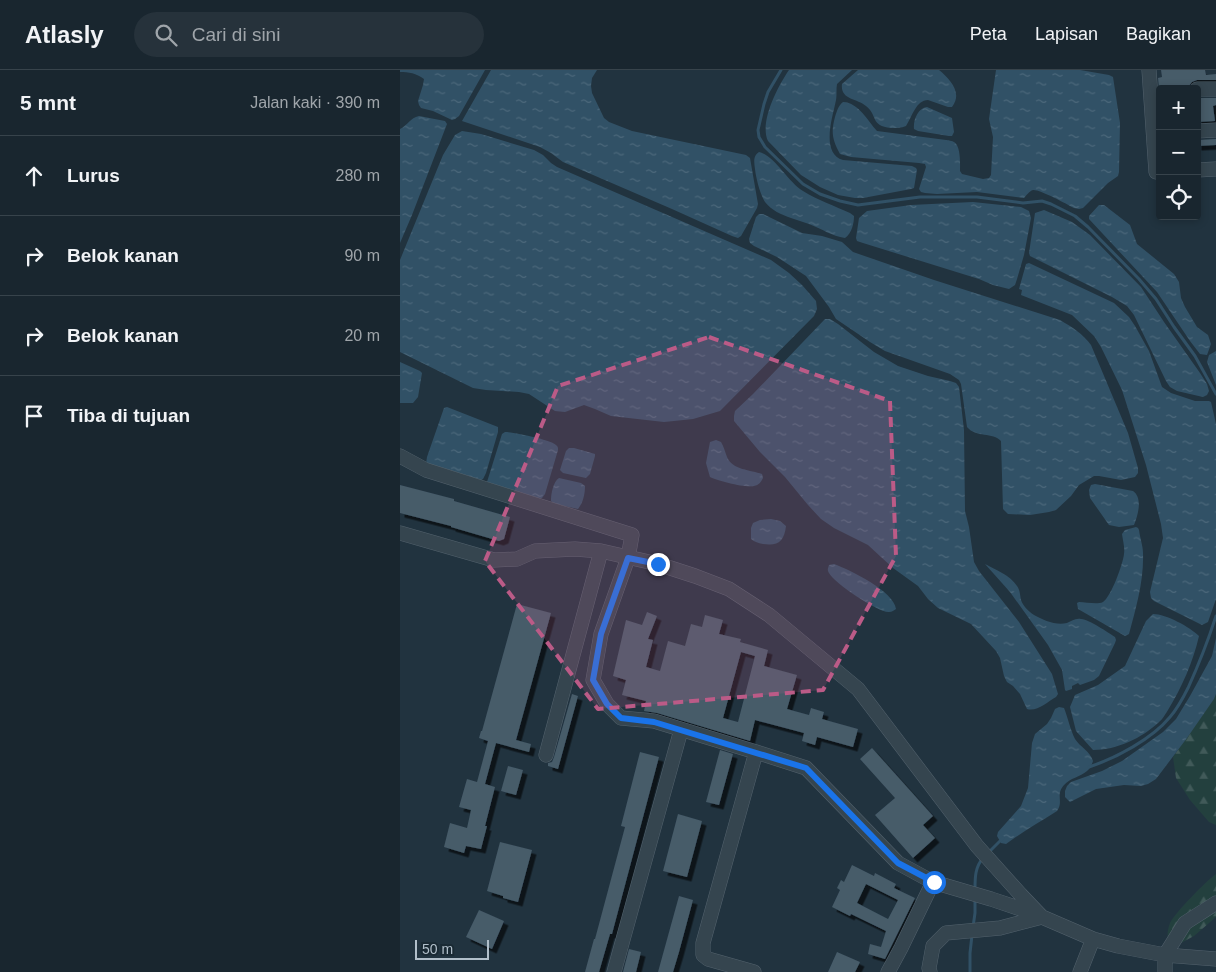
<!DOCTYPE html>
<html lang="id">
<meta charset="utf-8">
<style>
:root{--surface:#19262f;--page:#26323b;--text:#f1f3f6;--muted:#9fa5aa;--line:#37434b}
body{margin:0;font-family:Arial,sans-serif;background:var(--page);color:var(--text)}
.controls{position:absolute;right:15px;top:15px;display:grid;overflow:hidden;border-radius:5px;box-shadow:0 2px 8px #0003}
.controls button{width:45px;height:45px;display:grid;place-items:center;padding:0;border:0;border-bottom:1px solid var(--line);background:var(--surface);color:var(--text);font:25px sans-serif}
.scale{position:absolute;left:15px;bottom:12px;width:74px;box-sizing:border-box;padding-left:5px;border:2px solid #b1bfca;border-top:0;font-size:14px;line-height:18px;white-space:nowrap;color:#b1bfca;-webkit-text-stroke:4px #1a2a34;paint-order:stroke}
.stop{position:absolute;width:15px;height:15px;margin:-11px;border:4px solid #1a73e8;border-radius:50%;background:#fff}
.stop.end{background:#1a73e8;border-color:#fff;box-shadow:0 1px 5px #0008}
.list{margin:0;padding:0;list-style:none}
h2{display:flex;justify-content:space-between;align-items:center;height:65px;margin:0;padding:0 20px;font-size:21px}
h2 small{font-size:16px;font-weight:400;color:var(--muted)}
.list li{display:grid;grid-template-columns:32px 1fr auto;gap:15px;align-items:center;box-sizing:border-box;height:80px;padding:0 20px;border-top:1px solid var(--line)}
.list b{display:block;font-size:19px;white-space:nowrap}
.list em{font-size:16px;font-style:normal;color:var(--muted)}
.icon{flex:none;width:28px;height:28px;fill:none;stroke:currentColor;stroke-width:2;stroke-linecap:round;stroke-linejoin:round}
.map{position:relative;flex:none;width:816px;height:902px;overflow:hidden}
header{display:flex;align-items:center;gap:30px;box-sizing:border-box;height:70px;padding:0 25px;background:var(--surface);border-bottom:1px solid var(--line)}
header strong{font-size:24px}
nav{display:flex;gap:28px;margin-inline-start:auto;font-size:18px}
.search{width:350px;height:45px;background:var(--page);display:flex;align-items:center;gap:12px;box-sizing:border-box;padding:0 18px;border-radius:28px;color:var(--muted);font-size:19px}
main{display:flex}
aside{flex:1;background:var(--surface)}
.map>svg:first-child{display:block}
.forest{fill:url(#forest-firs)}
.water{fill:url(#water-ripples)}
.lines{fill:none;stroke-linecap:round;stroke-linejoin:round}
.stream{stroke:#315166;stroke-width:3}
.building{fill:#465b69;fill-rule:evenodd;filter:url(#shadow)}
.minor-casing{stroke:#53626d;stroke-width:15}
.minor{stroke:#35454f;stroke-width:14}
.route{stroke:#1a73e8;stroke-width:6}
.marked{fill:#bb5b87;fill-opacity:0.2;stroke:#bb5b87;stroke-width:4;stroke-dasharray:10 6;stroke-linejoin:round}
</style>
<header>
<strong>Atlasly</strong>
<div class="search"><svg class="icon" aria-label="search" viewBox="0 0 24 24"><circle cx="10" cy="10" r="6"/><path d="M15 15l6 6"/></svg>Cari di sini</div>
<nav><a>Peta</a><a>Lapisan</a><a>Bagikan</a></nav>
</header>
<main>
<aside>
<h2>5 mnt<small>Jalan kaki · 390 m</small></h2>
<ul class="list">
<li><svg class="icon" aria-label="ahead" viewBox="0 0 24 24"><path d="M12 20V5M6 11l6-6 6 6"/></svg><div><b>Lurus</b></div><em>280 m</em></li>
<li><svg class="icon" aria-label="right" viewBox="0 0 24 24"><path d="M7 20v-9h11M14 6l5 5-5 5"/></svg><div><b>Belok kanan</b></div><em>90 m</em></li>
<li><svg class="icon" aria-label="right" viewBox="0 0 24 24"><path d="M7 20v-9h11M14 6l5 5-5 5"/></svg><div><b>Belok kanan</b></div><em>20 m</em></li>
<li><svg class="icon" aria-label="arrive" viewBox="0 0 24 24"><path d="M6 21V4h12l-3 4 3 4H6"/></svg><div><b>Tiba di tujuan</b></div></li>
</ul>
</aside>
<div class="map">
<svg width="816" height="902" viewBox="0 0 816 902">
<defs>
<pattern id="forest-firs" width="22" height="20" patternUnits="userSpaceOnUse" patternTransform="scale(1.25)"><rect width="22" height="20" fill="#23403e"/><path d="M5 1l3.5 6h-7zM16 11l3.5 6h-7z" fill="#415a59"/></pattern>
<pattern id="water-ripples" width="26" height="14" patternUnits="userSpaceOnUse" patternTransform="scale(1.25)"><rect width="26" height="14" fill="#315166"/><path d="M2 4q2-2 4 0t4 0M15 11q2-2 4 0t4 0" fill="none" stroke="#4c687b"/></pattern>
<filter id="shadow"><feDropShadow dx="4.5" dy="4.5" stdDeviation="0" flood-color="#0009"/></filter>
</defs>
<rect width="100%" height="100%" fill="#21333f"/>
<path class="forest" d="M816 624V755L809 752 790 730 776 708 773 687 814 629Z
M816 804V847L794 866 779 874 768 869C767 863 768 859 770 853 776 842 805 812 816 804Z"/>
<path class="water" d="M0 0H85L59 46 55 49 52 50 33 41 21 38 19 35 18 31 23 15 24 9C16 3 9 2 0 2Z
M91 0H197L192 8 191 16 192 23 204 48 209 52 232 61 346 85 350 88 358 134 357 138 341 166 338 168 332 166 272 139 163 92 151 83 140 77 62 51Z
M389 0H452L437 14C436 19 437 24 436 30 433 46 420 83 443 90L512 96 516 98 517 100 514 118 511 119 463 128H455L438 125 420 117 401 105 368 71C359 52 378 16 389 0Z
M458 0H539C550 9 563 23 552 37H548L528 30C516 30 512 47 506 56 501 58 497 58 491 58 470 56 478 45 466 36 457 28 440 30 442 14Z
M596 0H680L709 5 713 7 720 53 719 102 718 106 708 113 683 138 679 139 674 138C667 134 639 119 633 120 629 121 626 126 624 128L577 122 537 124 525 123 521 122 519 119 526 97 525 94 519 93 451 87 440 84C432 69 431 62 435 47 437 41 438 36 443 32 459 33 467 50 477 61L546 70C547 70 553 71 554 72 561 76 560 94 560 101L562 104 583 109 589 108 591 105 593 67 589 49Z
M527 37 552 48 554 62 552 66H549L518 61 514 59C513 50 518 38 527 37Z
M19 46 45 51 47 54 12 145 0 173V59C8 55 10 48 19 46Z
M62 61 81 64 134 80 143 85 151 93 157 97 371 190 389 203 402 215 416 231 417 239 414 246 320 341 293 349 264 352 211 346 195 339 184 335 165 342 155 341 129 324 119 322 86 320 73 318 0 282V190L43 85 55 65Z
M359 82C375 86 388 112 403 121 417 130 435 136 450 143L454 146C454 153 452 163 445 168 432 166 422 159 409 154 403 152 397 150 391 148 382 145 371 140 365 132 360 124 356 108 355 99 354 92 353 86 359 82Z
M573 132 621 137 629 141 631 148 624 185 617 209 615 215 609 219 593 215 579 209 463 173 457 171 456 168 459 148 467 141 511 135Z
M699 135H704L730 155 737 174 774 204 779 212 781 228 785 237 797 257 808 265 811 274 807 285 800 284 790 271 757 222 689 149V146Z
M644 140 672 152 690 165 741 217 764 252 800 303 807 314 809 321 807 325 803 327 777 321 770 317 766 311 734 245 727 236 712 227 630 186 629 183 635 143Z
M359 144H363L402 163 422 166 442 172 453 182 534 210 660 250C672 257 683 264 691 275L728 363 738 398V403L735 407 721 410 699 406H694L679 415 671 426 656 440 649 442 630 445 608 444 603 439 601 371C593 362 576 368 567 357L561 314 559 310 550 304 485 281 470 272 436 249 429 237 406 206 377 187 354 176 350 173 349 169 356 147Z
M629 193 714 233 729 247 735 256 749 281 762 317 771 323 795 331H809L811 332 816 354V529L808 552 802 555 754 531 751 528 750 522 763 468 761 454 746 395 722 320 701 277 694 266 672 245 621 225 622 220 619 219 626 194Z
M425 249H430L438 254 474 282 498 296 528 306 550 311 556 313 559 317 564 360 565 441 569 457 574 492 579 501 619 552 652 604 658 624 656 627C647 632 637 642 627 639L620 624 613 616 607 612 604 606 600 588 596 581 571 554 538 538 528 529 518 516 493 498 468 475 434 458 421 449 408 435 385 407 360 382 334 351V346L335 341 353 324Z
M816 281V315L807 292 809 285Z
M0 292 20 301 22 303 18 327 13 333H0Z
M47 337 98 357V362L86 403 83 409 78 412 26 394 27 387 44 338Z
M105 362C112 362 154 370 157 376 158 377 158 378 158 380L145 424 142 428 138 429 87 412 102 364Z
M316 370 321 372C324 377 325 382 327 387 332 400 351 400 362 404L363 408C361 412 359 415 354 416 345 418 319 411 310 407L306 393 310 372Z
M169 378H174L195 384V386L190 404 186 408 163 403 160 400 166 381Z
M159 408 181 413 185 416C185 424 183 433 178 439L155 434 151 431C151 424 153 412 159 408Z
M695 414 733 421C743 428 738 445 734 455L719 457 709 455 690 428 689 420 691 415Z
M371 449 380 451 386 456C384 472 378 476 363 474 358 473 355 472 351 469V458L353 453 360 450Z
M736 457 738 458 739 460C740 468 743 476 743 483 744 511 736 538 729 564L725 566 678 539 677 533 679 532C686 532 697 535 703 532 711 527 723 494 724 484 725 478 723 471 722 464L725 460Z
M434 494C450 500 494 521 496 539 494 540 492 542 489 542 479 543 434 513 429 503 427 499 428 499 429 495Z
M585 494C596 500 610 505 617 516 620 520 620 525 621 530 623 536 628 541 634 545 643 550 656 556 667 553 672 551 675 548 681 549 690 550 707 562 715 567L716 570 715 573 699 606 694 610 680 615 678 613 672 616V619L666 621 665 620 662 600 648 575 610 522Z
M753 544C766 544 790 557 799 566 793 592 782 617 768 640 765 644 763 649 759 652 742 668 717 680 693 680L676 661 670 637 675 625 698 615 725 596 746 551Z
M816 568V624L814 629 787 668 756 709 748 714 741 716 724 715 696 719 670 732 665 727V721L667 716 671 712 702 701 722 691 763 662 776 649 790 626 812 586Z
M659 637 664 638C668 648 670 659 675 669 680 677 690 681 693 691 692 694 690 699 687 701 680 707 670 708 664 715 655 725 664 731 657 741 640 752 622 762 606 774L601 773 597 766 598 762 621 736 628 718 632 673 635 664 647 654 651 648 655 639Z"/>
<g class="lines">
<path class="stream" d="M381 0 368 22 364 34 358 60 359 67 365 77 403 114 420 124 440 131 458 135 520 127H577L623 133 642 131 651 134 675 146 688 157 739 209 756 229 774 257 795 286 816 324
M689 697C716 688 752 669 770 647 778 638 783 628 788 618 799 594 808 571 816 546
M588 783 603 768
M575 819C575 808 575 797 583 788
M573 857 575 843V828
M570 902V883L572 865"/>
</g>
<path class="building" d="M761 0H805L806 5 816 4V10H797L792 12 789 16 759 18 758 8 762 7Z
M797 28H816V35L813 36 815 51 797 52Z
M816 69V75L797 76V70Z
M0 415 54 429V431L110 447 104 469 99 471 51 457V456L0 443Z
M117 534 151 543 116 670 131 674 129 682 96 673 85 714 95 717 85 756H87L81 779 66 776 64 783 44 777 50 753 67 758 71 740 59 737 67 709 77 712 88 671 79 668 81 661H82Z
M247 542 257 546 248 569 253 570 246 597 260 601 268 571 285 576 291 554 302 557 305 545 323 550 319 564 341 569 340 572 368 580 364 596 397 605 387 639 409 645 411 638 424 642 422 649 458 659 453 677 417 667 415 675 402 671 404 663 355 650 350 671 257 643 244 641 246 631 222 625 226 610 213 606 226 550 242 555ZM341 582 355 586 338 652 323 648Z
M172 624 178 626 158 699 148 696V693L152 692 154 687Z
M472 678 533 746 523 755 535 768 513 788 475 745 495 728 460 689Z
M320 680 333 684 319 735 306 732Z
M240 682 259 687 212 864H210L199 902H185L194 869H195L225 757 221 756Z
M108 696 123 700 116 725 101 721Z
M278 744 302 751 287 807 263 801Z
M100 772 132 780 118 832 103 828V826L87 821Z
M452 795 474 806 475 803 496 814 494 818 515 828 485 889 468 884 470 874 481 877 486 861 451 844 450 846 432 837 440 820 437 818 441 810 444 812ZM466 814 498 830 488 849 457 833Z
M279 826 293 830 279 882 273 902H258Z
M79 840 104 851 92 879 66 867Z
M229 879 241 882 236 902H223Z
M437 882 460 892 455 902H428Z"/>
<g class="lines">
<defs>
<path id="minor" d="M749 0 756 102H760
M797 19H816
M797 61 816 60
M797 100 816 99
M0 386 26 400 232 465 228 488 201 564 193 610 207 634 221 648 254 651 356 682
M0 463 94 490 117 489 135 481 175 479 201 481 258 494 295 506 329 519 369 545 458 619 577 776 621 825 642 847 693 869 718 876 765 885 816 889
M146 685 201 481
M214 902 281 660
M354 902 308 889 303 885V873L356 682 406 698 498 793 533 812 591 829 639 845
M488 902 501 878 533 812
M530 902 529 898 533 876 546 863 600 858 642 847
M680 902 693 869
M765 902V885L785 853 816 833"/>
</defs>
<use href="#minor" class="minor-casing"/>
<use href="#minor" class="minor"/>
</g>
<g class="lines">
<path class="route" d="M258 494 228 488 201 564 193 610 207 634 221 648 254 652 406 698 498 793 534 812"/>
</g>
<path class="marked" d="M309 267 490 331 496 486 423 620 198 639 85 491 158 316Z"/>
</svg>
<div class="controls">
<button>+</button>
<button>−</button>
<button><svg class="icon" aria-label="locate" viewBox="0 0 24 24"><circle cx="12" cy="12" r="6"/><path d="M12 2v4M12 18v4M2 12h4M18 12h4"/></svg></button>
</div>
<div class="scale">50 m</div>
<div class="stop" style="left:534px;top:812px"></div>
<div class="stop end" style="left:258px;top:494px"></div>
</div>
</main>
